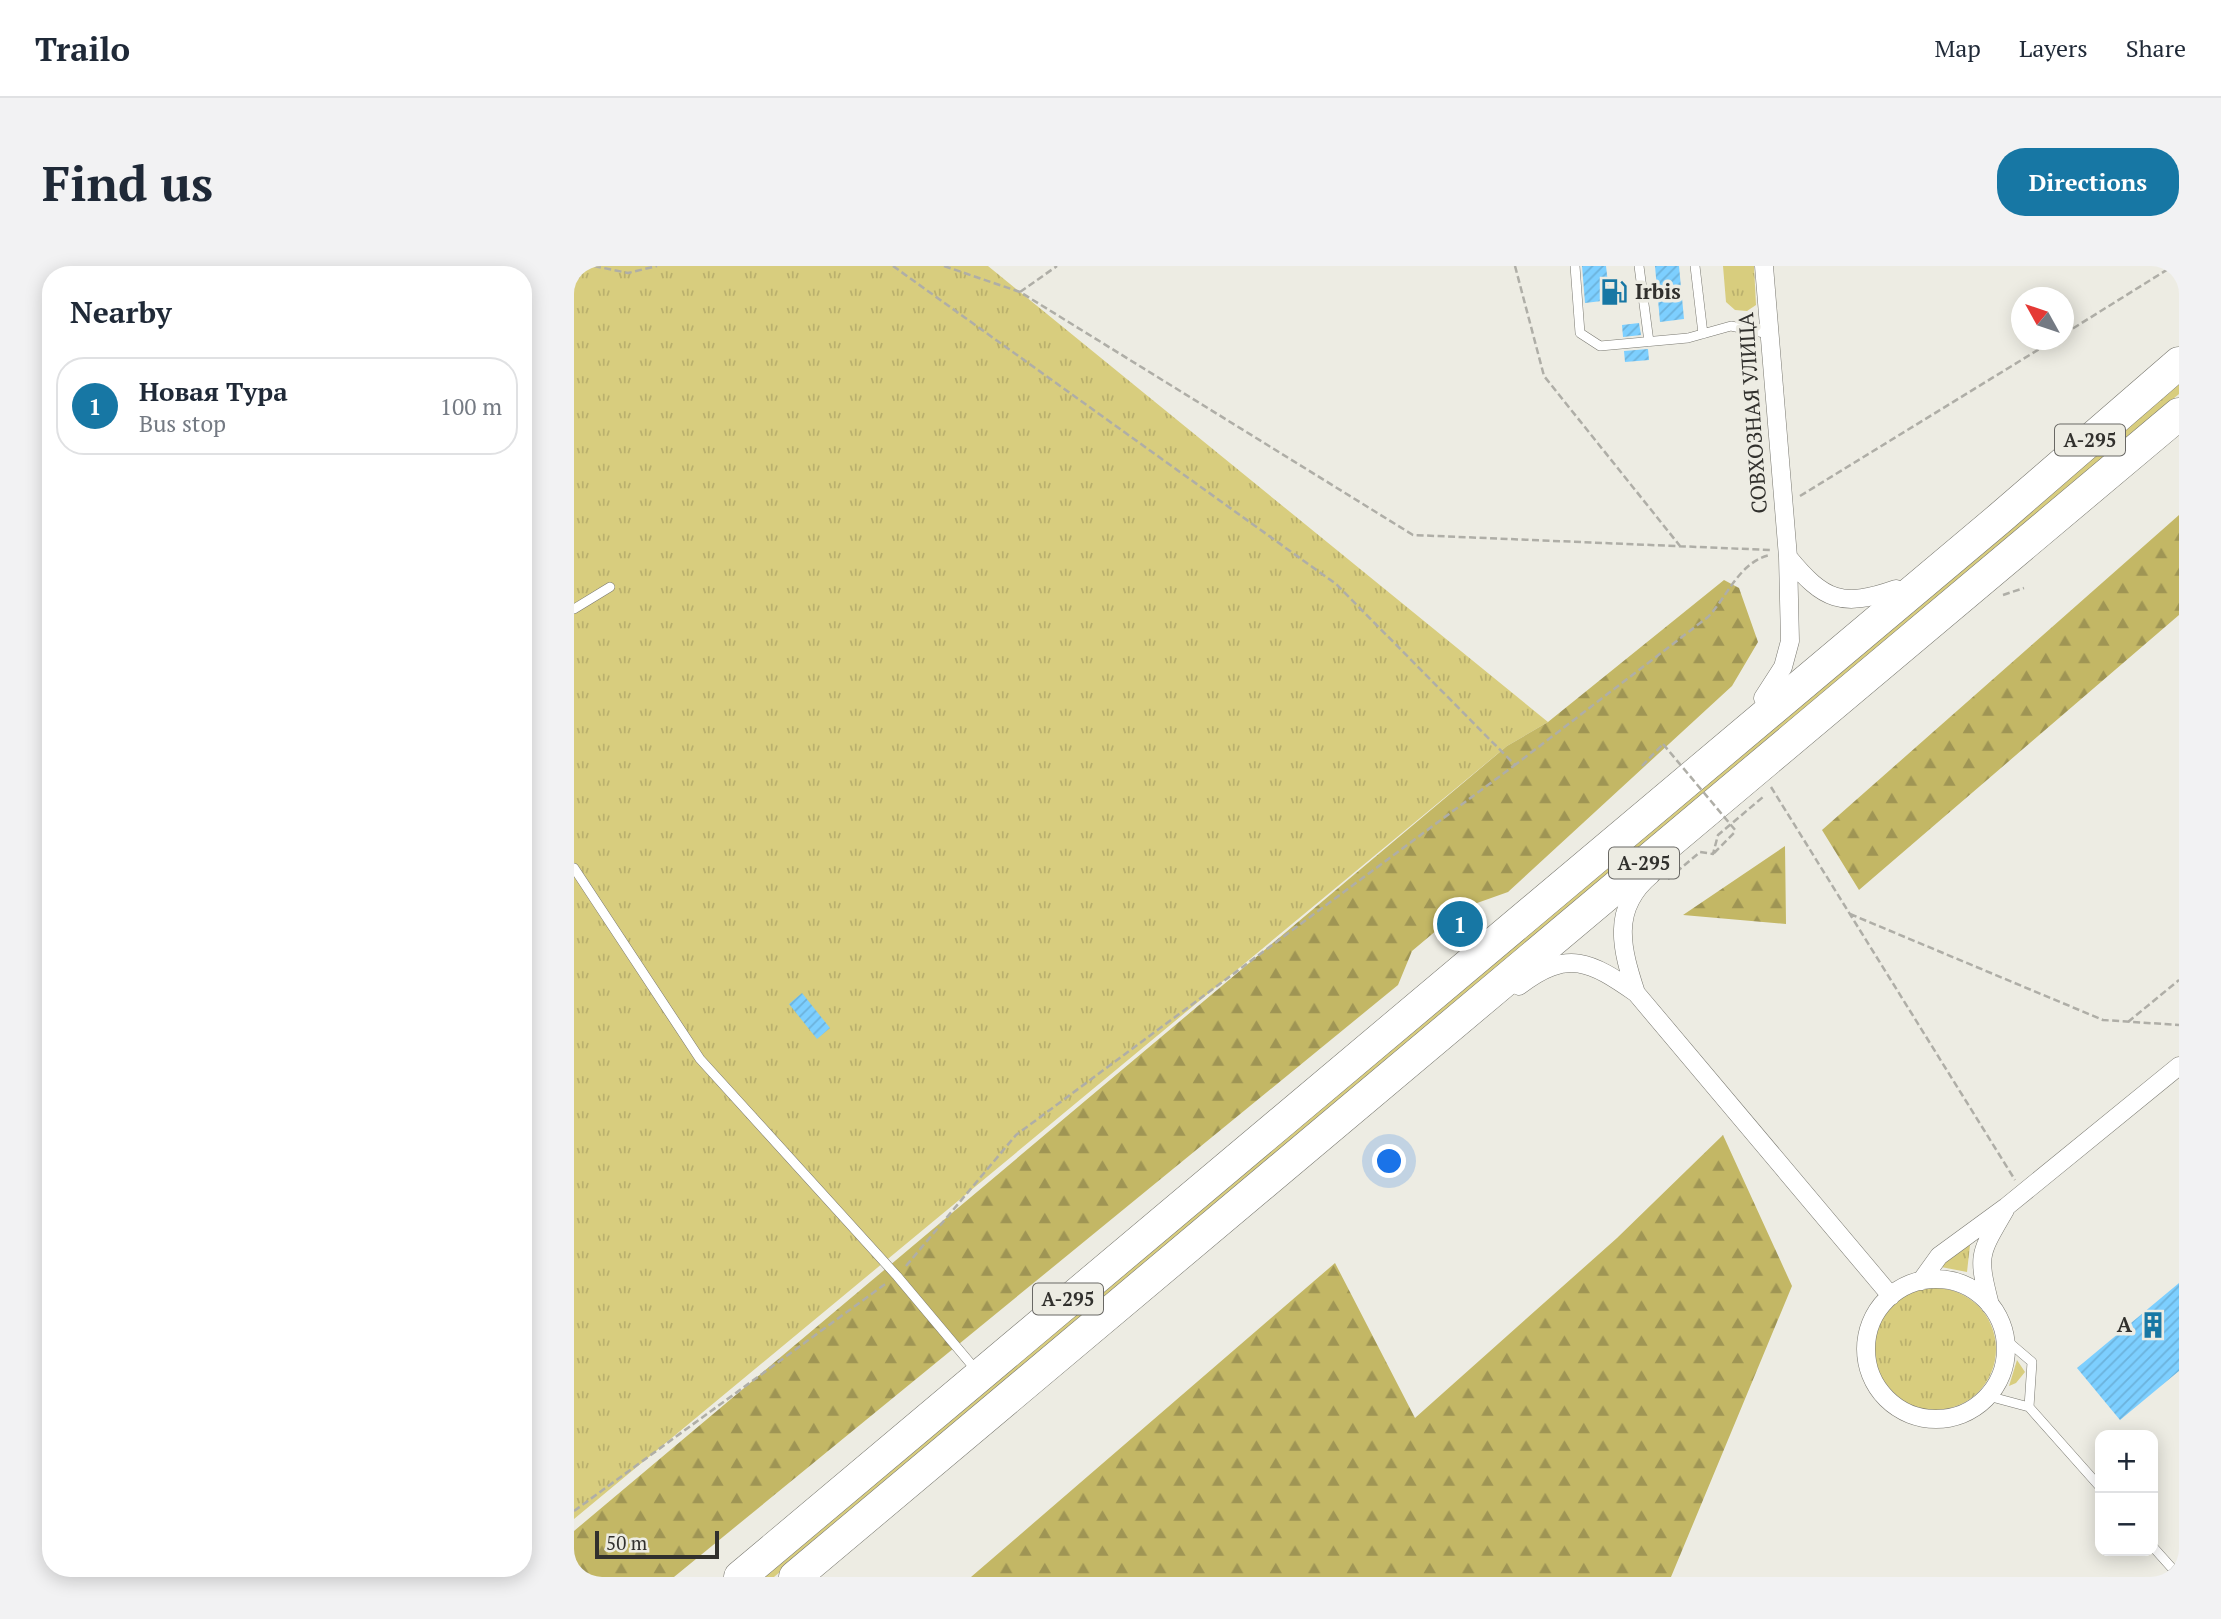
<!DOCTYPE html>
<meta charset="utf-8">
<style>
:root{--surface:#fff;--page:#f2f2f3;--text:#1f2937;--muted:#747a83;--line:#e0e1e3;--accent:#1777a4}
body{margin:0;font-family:"PT Serif",serif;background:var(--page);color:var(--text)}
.controls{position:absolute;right:21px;bottom:21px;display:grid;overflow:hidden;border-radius:14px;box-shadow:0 4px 18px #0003}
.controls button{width:63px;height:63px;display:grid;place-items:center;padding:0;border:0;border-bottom:2px solid var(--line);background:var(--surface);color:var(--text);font:35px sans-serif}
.compass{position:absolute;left:1437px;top:21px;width:63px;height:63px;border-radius:50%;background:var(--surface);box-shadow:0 4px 18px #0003;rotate:310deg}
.scale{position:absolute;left:21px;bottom:18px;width:124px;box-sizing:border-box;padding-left:7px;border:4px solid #31302d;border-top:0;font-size:19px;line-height:24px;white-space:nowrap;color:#31302d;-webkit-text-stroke:5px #edece3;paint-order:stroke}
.you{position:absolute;left:816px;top:896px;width:24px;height:24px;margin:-18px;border:5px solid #fff;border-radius:50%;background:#1a73e8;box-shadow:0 0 0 10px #1a73e833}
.badge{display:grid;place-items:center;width:46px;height:46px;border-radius:50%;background:var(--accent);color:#fff;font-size:23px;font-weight:700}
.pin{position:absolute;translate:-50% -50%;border:4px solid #fff;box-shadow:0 2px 7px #0006}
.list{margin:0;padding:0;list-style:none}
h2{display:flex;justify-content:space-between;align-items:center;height:91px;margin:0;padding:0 28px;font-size:30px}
h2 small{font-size:23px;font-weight:400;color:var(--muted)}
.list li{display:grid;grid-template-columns:46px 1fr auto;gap:21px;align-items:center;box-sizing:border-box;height:98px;margin:0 14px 14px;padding:0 14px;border:2px solid var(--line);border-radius:28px}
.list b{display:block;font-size:26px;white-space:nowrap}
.list p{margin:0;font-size:23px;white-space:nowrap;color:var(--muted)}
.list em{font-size:23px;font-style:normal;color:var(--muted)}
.map{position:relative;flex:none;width:1605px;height:1311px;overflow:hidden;border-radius:28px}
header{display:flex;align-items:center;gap:42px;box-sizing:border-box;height:98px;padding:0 35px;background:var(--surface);border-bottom:2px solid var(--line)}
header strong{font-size:33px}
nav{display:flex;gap:38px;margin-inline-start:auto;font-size:24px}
.intro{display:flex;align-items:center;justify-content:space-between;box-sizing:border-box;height:168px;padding:0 42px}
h1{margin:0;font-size:49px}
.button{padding:18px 32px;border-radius:28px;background:var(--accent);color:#fff;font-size:24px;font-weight:700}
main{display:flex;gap:42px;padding:0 42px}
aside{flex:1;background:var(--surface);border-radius:28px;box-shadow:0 4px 18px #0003}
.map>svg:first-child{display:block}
.grass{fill:url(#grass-tufts)}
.forest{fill:url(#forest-firs)}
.building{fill:url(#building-hatch)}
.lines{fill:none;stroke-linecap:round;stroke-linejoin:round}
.lane-casing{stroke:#797870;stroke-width:10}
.street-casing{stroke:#797870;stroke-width:19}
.highway-casing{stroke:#797870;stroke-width:33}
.path{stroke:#afaea7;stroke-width:2.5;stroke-dasharray:7 3.5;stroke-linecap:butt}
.lane{stroke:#fff;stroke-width:9}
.street{stroke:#fff;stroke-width:18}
.highway{stroke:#fff;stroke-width:32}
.path-bridge{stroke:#afaea7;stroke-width:2.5;stroke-dasharray:7 3.5;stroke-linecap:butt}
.labels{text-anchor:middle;stroke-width:7;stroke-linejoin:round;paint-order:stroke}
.shield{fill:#edece3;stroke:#696864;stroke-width:2}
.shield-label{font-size:19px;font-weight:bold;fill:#31302d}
.poi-label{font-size:21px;font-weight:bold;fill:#31302d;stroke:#edece3;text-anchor:start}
.street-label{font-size:21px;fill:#31302d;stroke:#edece3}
</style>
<header>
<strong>Trailo</strong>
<nav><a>Map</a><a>Layers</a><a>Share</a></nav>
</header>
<div class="intro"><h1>Find us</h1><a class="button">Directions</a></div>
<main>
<aside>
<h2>Nearby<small></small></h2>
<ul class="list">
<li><span class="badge">1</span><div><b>Новая Тура</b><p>Bus stop</p></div><em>100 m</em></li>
</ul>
</aside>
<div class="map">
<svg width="1605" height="1311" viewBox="0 0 1605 1311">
<defs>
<pattern id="grass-tufts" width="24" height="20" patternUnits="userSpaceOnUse" patternTransform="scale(1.75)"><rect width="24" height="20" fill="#d8cd7e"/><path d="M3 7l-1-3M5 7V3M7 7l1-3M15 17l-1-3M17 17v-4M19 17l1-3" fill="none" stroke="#bab06d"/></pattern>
<pattern id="forest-firs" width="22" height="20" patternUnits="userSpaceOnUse" patternTransform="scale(1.75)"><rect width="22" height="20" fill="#c3b765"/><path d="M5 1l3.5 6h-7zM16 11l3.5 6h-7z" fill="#9f9554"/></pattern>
<pattern id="building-hatch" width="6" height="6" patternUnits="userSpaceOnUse" patternTransform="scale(1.75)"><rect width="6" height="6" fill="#7dcfff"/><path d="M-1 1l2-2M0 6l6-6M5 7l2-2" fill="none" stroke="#6cb2db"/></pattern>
</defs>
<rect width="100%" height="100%" fill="#edece3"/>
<path class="grass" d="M0 0H414L974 456 933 480 0 1253Z
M1149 0H1180L1182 39 1173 45 1161 44 1152 36Z
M1605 115V128L200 1311H186Z
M1406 965 1396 979 1393 1006 1362 1000Z
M1300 1083a61 61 0 1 1 122 0a61 61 0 1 1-122 0Z
M1443 1094 1451 1106 1442 1117 1435 1120Z"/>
<path class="forest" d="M1605 249V349L1285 624 1248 564Z
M1150 314 1165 322 1184 376 1158 420 934 626 889 642 838 685 824 719 100 1311H0V1265L933 480 974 456Z
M1211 580 1212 658 1109 649Z
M1149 869 1218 1020 1097 1311H397L761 997 841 1152 1043 972Z"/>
<path class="building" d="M1008 0H1032L1036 34 1011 37Z
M1081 0H1105L1110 53 1086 56Z
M1065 57 1067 69 1049 71 1048 59Z
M1074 83 1075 94 1051 96 1050 85Z
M228 727 256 762 243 773 215 738Z
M1605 1017V1105L1546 1154 1503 1102Z"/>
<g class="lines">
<defs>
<path id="lane" d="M1001 0 1006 67 1026 80 1114 72 1157 60 1195 68
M1065 0 1075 76
M1121 0 1129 68
M0 343 36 321
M0 602 126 793 323 1010 402 1104
M1431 1073 1458 1096 1455 1141
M1414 1130 1455 1141 1526 1221
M1579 1281 1605 1310"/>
<path id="street" d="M1214 291C1250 335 1268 342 1322 323
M1189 432 1209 401 1216 375 1214 291 1190 0
M945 720C994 682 1017 696 1062 727 1048 684 1036 643 1077 609
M1062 727 1317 1030
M1292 1083a70 70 0 1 1 140 0a70 70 0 1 1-140 0Z
M1347 1015 1365 990 1432 941 1605 800
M1416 1039C1403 988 1405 989 1431 944"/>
<path id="highway" d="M166 1311 1426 252 1605 97
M221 1311 1605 148"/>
</defs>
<use href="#lane" class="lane-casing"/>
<use href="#street" class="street-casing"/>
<use href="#highway" class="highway-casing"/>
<path class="path" d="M20 0 54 7 83 0
M319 0 762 318 941 499 1134 351C1154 330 1165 296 1196 289
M370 0 446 26 839 269 1196 284
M941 0 970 110 1106 280
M446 26 483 0
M1490 68 1599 0
M1226 230 1480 74
M1429 329 1450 322
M1068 500 1089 478
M1197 521 1441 914
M1140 587 1162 565
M1094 613 1126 586 1139 588 1144 569 1189 531
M1276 648 1529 754 1605 759
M1554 756 1605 714
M332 1000 442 869 941 499
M0 1245 314 1016"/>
<use href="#lane" class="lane"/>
<use href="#street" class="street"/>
<use href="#highway" class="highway"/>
<path class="path-bridge" d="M1089 478 1162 565"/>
</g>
<defs>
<symbol id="fuel-bare" viewBox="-9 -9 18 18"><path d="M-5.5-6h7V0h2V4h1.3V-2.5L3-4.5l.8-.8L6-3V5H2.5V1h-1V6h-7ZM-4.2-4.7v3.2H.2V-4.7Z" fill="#1777a4" stroke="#edece3" stroke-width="2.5" paint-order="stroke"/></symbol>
<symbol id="building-bare" viewBox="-9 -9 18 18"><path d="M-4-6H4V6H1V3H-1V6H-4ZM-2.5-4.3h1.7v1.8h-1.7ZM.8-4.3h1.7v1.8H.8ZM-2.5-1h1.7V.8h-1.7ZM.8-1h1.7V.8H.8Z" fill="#1777a4" stroke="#edece3" stroke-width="2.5" paint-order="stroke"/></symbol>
</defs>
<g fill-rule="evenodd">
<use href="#fuel-bare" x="1021" y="7" width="38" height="38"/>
<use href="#building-bare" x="1560" y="1040" width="38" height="38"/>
</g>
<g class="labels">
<g class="shield">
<rect x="1481" y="158.5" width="70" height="31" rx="5"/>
<rect x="1035" y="581.5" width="70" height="31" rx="5"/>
<rect x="459" y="1017.5" width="70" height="31" rx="5"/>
</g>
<g class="shield-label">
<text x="1516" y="181">А-295</text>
<text x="1070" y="604">А-295</text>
<text x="494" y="1040">А-295</text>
</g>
<g class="poi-label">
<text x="1061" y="33">Irbis</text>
<text x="1558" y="1066" text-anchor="end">А</text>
</g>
<g class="street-label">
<text transform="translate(1179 147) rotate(-94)" y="7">СОВХОЗНАЯ УЛИЦА</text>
</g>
</g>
</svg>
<div class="controls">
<button>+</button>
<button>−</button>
</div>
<svg class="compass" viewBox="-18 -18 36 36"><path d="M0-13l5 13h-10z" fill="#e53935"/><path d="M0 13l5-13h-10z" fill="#747a83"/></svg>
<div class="scale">50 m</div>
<div class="you"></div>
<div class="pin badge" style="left:886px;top:658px">1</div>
</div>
</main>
